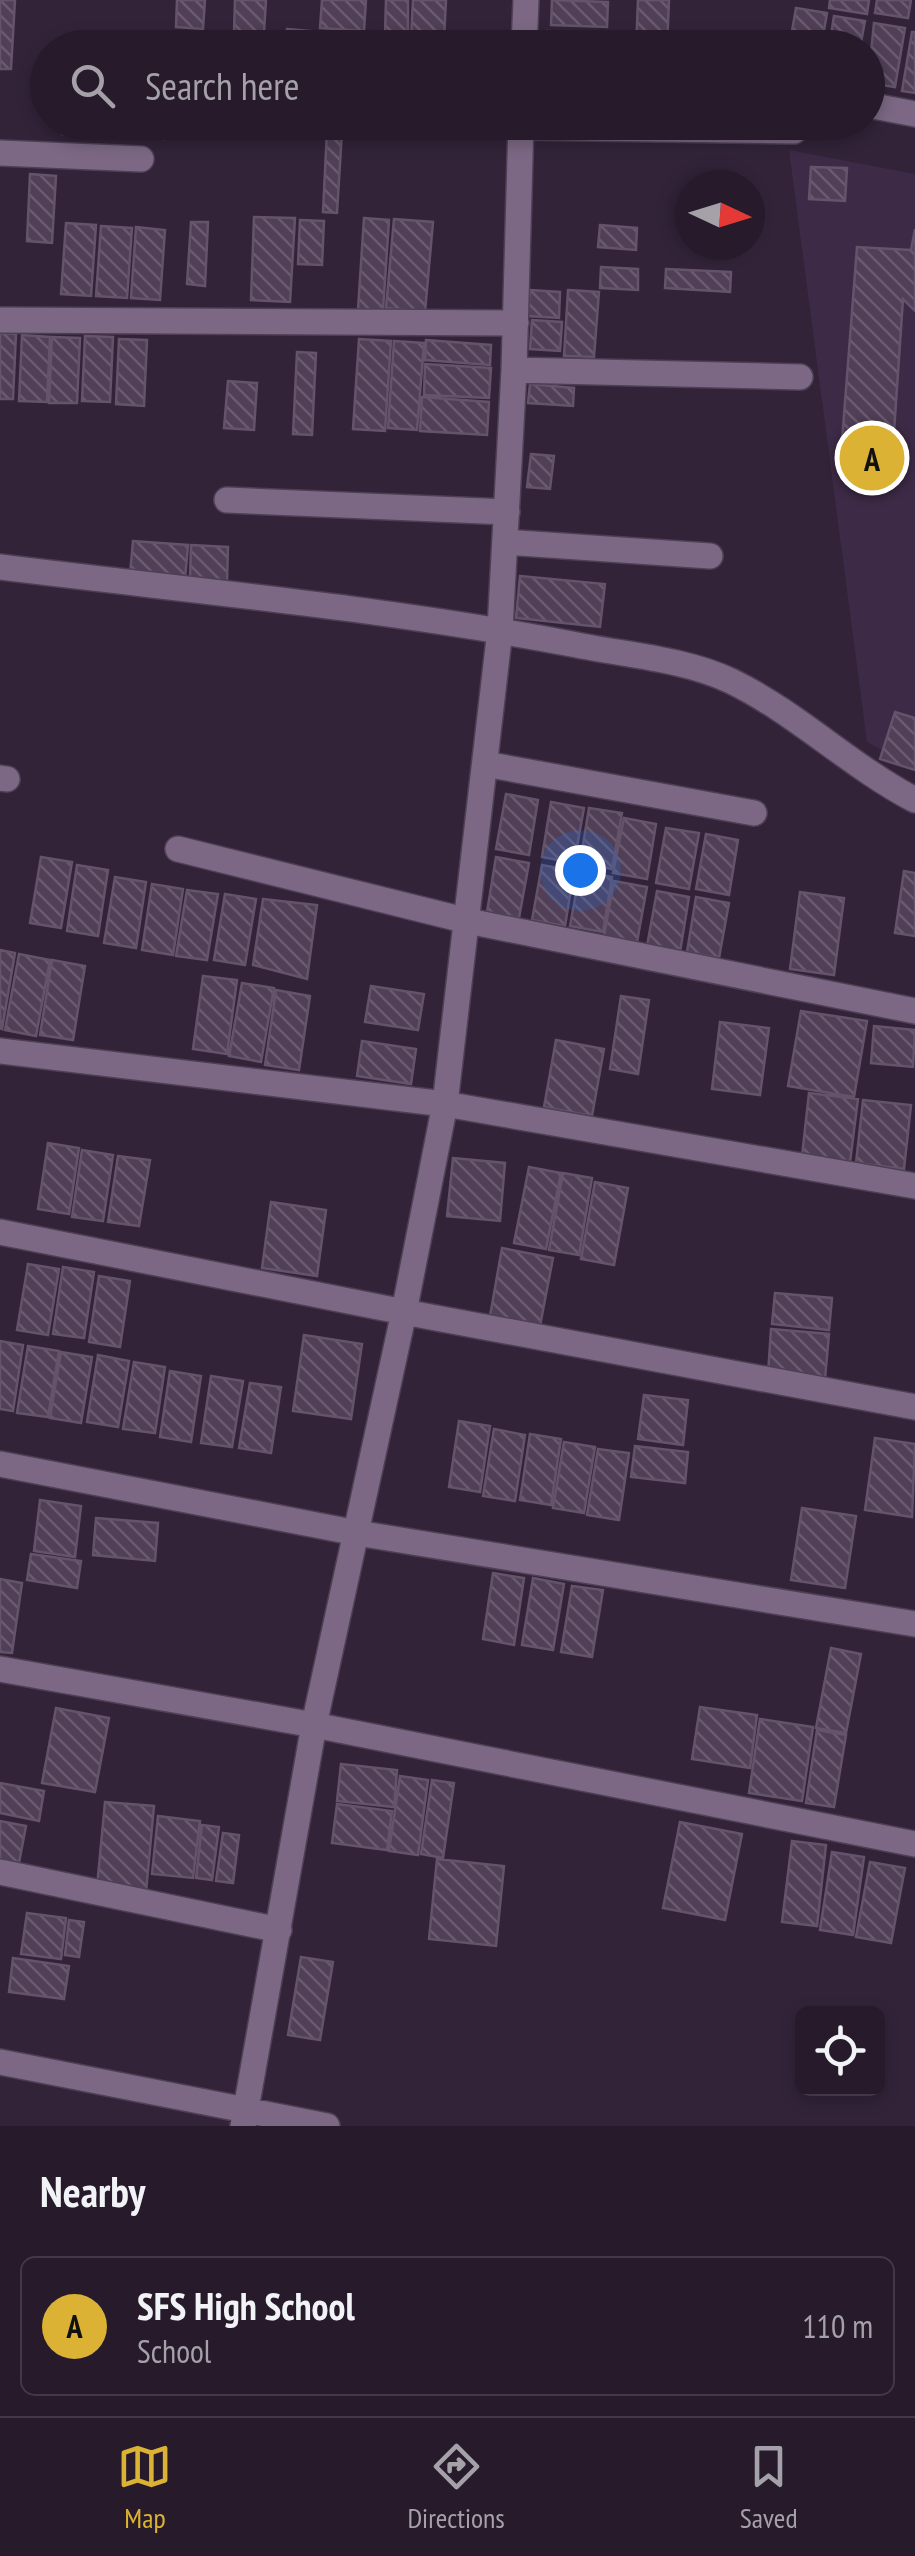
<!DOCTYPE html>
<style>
:root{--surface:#261a2b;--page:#322737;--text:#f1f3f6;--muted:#a4a1a9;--line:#423847;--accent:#dbb233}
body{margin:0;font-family:"PT Sans Narrow",sans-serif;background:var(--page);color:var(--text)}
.controls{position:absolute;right:30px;bottom:30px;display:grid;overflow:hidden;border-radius:15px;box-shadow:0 5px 15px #0003}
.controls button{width:90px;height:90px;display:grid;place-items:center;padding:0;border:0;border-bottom:2px solid var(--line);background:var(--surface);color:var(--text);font:50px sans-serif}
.compass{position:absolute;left:675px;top:170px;width:90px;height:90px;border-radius:50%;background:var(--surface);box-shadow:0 5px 15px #0003;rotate:94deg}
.you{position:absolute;left:580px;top:870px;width:35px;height:35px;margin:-25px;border:8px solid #fff;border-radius:50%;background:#1a73e8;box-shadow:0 0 0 15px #1a73e833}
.badge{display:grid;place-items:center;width:65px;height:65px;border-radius:50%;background:var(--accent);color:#111;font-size:32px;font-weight:700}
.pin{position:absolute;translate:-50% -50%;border:5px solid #fff;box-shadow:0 2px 10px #0006}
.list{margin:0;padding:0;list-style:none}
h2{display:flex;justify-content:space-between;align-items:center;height:130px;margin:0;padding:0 40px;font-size:42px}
h2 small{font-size:32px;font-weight:400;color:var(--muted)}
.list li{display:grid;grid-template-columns:65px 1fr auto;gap:30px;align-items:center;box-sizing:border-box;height:140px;margin:0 20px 20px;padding:0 20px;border:2px solid var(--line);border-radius:15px}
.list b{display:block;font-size:38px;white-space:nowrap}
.list p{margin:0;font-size:32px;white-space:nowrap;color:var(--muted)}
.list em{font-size:32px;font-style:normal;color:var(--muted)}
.icon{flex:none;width:55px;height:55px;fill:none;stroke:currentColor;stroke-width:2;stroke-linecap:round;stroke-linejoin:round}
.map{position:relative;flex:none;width:915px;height:2126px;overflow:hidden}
.search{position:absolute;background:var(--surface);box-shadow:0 5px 15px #0003;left:30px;right:30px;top:30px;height:110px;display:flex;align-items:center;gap:25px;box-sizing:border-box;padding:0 35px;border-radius:55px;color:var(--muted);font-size:38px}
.sheet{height:290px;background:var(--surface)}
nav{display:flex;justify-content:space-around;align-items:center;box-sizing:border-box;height:140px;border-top:2px solid var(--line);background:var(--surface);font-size:28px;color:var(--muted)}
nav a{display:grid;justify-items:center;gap:5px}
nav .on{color:var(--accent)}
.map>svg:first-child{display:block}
.built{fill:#3d2a46}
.building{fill:url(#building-back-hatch);stroke:#64536b;stroke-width:2.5}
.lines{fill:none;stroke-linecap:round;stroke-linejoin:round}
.minor-casing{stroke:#4e3f54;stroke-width:28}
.minor{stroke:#7c6884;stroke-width:25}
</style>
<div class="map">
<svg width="915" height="2126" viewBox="0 0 915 2126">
<defs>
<pattern id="building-back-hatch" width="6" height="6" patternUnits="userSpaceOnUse" patternTransform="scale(2.5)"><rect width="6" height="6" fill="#503f57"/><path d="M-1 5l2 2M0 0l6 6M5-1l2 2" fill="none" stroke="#695a6f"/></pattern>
</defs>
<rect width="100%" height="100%" fill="#322339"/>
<path class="built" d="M789 150 915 174V762L891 755 867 742Z"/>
<path class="building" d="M0 0H15L11 69H0Z
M177 0H205L203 29 176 27Z
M235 0H266L264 33 234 32Z
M322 0H366L364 31 320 28Z
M386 0H408V34H385Z
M413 0H446L444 40 411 38Z
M552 0 608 2 607 27 551 25Z
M638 0H669L667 48H636Z
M830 0H869L867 14 829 8Z
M877 0H911L908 18 875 13Z
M796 8 827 13 821 48H789Z
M834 16 865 21 860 48H829Z
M874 23 905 28 895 87 868 83Z
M287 29 320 32 318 48H285Z
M547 31 609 34 608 48H546Z
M912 32H915V93L902 91Z
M63 122H166L165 139 62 134Z
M327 130 342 131 337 213 323 212Z
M811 167 847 168 845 201 809 199Z
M30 174 56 176 52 243 27 241Z
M254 217 295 218 290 302 251 300Z
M364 218 389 220 383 310 358 309Z
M394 219 433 222 425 312 386 308Z
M300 220 324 221 322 265 298 264Z
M191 222H208L205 286 187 284Z
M66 223 96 225 91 296 61 294Z
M600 225 637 228 636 250 598 247Z
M101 226 132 228 127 298 96 296Z
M136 227 165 230 160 300 131 298Z
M915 229V311L903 299 893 447 842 441 857 247 911 250Z
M601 267 638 269V290L600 288Z
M666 269 731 272 730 292 665 288Z
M530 290 560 292 559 318 528 316Z
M568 290 599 292 594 357 564 356Z
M532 320 562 322 560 351 530 349Z
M0 333 16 334 13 399H0Z
M22 335 50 337 47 402 19 401Z
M85 336 113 337 110 402 82 401Z
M52 337 80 338 77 403H49Z
M119 339 147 340 144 406 116 404Z
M359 339 391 341 385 431 353 429Z
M426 340 491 345 490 365 425 360Z
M394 341 424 343 417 430 388 428Z
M297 352 316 353 312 435 293 434Z
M425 364 491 368 489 398 424 395Z
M228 381 257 383 254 430 224 428Z
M530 384 574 388 573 406 528 403Z
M422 397 489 402 487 435 420 431Z
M531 454 554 456 550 489 527 487Z
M133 541 188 545 185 579 130 574Z
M191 545 228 547 227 582 190 580Z
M520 576 605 584 600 627 516 618Z
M895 712 915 718V770L880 759Z
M506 794 538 800 529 855 496 849Z
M551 802 584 808 574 863 542 857Z
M589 808 622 813 612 869 580 863Z
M624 818 656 824 647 879 613 873Z
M666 828 699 833 689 889 656 883Z
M706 834 738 840 729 895 696 889Z
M41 857 72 862 61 928 30 923Z
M496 857 529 863 519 918 487 912Z
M77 865 108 870 98 936 67 931Z
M542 865 574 871 565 926 532 920Z
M580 871 612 877 603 932 570 926Z
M904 871 915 873V936L895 933Z
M115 877 146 882 136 948 104 943Z
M614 881 647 887 637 942 604 936Z
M152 884 183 889 173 955 142 950Z
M187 890 218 894 207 960 176 956Z
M657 891 689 897 680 952 647 946Z
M800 892 844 898 834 975 790 969Z
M225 894 256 899 245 965 214 960Z
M696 897 729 903 719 958 687 952Z
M263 899 317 905 307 979 253 965Z
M0 950 15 953 2 1029 0 1028Z
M19 954 50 960 36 1036 5 1030Z
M52 960 85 966 73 1040 40 1035Z
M203 976 237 980 227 1054 193 1049Z
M242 983 274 988 261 1062 229 1056Z
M371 986 424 994 418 1030 365 1022Z
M276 990 310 996 299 1070 265 1065Z
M621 996 649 1000 638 1074 610 1069Z
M801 1011 867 1021 854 1097 788 1086Z
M720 1022 769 1028 760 1095 712 1089Z
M874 1026 915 1030 913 1067 871 1063Z
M556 1040 604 1049 592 1116 544 1107Z
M362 1041 416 1049 411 1084 357 1076Z
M809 1093 858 1099 850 1162 802 1156Z
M863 1100 911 1105 904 1169 856 1163Z
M48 1143 79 1148 69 1214 38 1209Z
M82 1150 113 1155 103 1221 72 1217Z
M118 1156 150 1160 139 1226 108 1222Z
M453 1158 505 1163 500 1221 447 1216Z
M529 1167 561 1173 546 1249 514 1243Z
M563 1173 592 1178 579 1255 549 1250Z
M595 1182 628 1188 614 1265 581 1259Z
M271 1202 326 1210 317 1276 262 1268Z
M502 1248 553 1258 540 1326 490 1316Z
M28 1264 59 1269 48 1335 17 1330Z
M63 1267 94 1272 84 1338 53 1334Z
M99 1276 130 1281 120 1347 89 1342Z
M775 1293 832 1298 829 1330 772 1324Z
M771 1329 829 1334 825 1379 768 1374Z
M304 1335 362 1344 351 1419 293 1411Z
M0 1341 23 1345 13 1411 0 1409Z
M28 1346 59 1351 48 1417 17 1413Z
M61 1352 92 1357 81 1423 50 1418Z
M98 1355 129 1361 118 1427 87 1422Z
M134 1362 165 1367 155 1433 123 1429Z
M170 1371 201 1376 191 1442 160 1437Z
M211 1376 243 1381 232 1447 201 1443Z
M250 1383 281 1387 271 1453 239 1448Z
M644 1395 688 1400 683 1445 638 1439Z
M459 1421 490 1426 480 1492 449 1487Z
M494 1429 525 1435 515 1501 483 1496Z
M530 1434 561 1439 551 1505 520 1500Z
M875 1438 915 1444 912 1517 865 1510Z
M564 1442 595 1447 584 1513 553 1508Z
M635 1446 688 1452 685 1483 631 1477Z
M598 1449 629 1453 619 1520 587 1515Z
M40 1500 81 1506 75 1557 34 1551Z
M802 1508 856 1516 845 1588 791 1580Z
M96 1518 158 1523 155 1561 93 1555Z
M31 1554 81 1561 77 1588 27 1580Z
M493 1573 524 1578 514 1645 483 1639Z
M533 1578 564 1584 553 1650 522 1645Z
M0 1579 22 1583 12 1653 0 1652Z
M572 1586 603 1590 592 1657 561 1652Z
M831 1648 861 1654 846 1733 816 1728Z
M700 1707 757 1715 750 1768 692 1759Z
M56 1708 109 1718 95 1792 42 1783Z
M760 1719 813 1727 802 1801 749 1793Z
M817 1730 846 1735 834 1807 806 1803Z
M341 1764 397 1770 394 1807 337 1801Z
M400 1776 428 1780 418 1855 389 1851Z
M432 1780 454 1783 443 1858 421 1854Z
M0 1783 44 1791 39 1821 0 1813Z
M105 1802 154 1806 146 1892 97 1887Z
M337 1804 392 1811 387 1850 332 1843Z
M158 1816 200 1821 193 1878 152 1874Z
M0 1821 26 1826 18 1868 0 1864Z
M680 1822 742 1834 725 1920 663 1908Z
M202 1825 219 1827 212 1880 196 1878Z
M223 1833 239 1835 233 1883 216 1881Z
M792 1841 826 1845 817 1926 782 1922Z
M832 1852 864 1857 853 1935 820 1930Z
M437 1859 504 1866 496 1946 429 1939Z
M870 1862 905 1868 891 1943 856 1937Z
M27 1913 66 1918 61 1959 21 1954Z
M69 1920 84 1922 79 1957 65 1955Z
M301 1957 333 1962 320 2040 288 2035Z
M13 1958 69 1966 64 1999 9 1992Z"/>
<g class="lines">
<defs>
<path id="minor" d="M524 48 526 0
M868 105 915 114
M521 127 794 131
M0 153 141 159
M0 320 516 323
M514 370 800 377
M227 500 507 512
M505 542 710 556
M0 567C192 591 387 608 577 645 626 655 685 659 731 681 797 713 850 766 915 800
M485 764 754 813
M0 778 7 779
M178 849 468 921 915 1011
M0 1051 445 1104 915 1186
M0 1232 404 1312 915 1407
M0 1464 357 1533 915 1624
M0 1669 314 1725 915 1844
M0 1872 279 1930
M0 2062 327 2126
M243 2126 314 1725 404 1312 445 1104 500 630 514 370 521 122"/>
</defs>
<use href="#minor" class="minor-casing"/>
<use href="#minor" class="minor"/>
</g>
</svg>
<div class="controls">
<button><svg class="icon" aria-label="locate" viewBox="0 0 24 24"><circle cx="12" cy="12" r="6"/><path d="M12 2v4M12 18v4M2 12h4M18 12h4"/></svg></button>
</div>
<svg class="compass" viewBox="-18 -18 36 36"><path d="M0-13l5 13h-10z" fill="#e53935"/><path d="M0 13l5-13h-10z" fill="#a4a1a9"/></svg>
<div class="you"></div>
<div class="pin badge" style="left:872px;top:458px">A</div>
<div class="search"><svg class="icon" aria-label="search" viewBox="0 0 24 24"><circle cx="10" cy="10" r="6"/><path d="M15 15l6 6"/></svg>Search here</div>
</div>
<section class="sheet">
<h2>Nearby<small></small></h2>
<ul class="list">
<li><span class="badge">A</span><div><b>SFS High School</b><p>School</p></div><em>110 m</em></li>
</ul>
</section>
<nav>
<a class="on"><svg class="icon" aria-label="map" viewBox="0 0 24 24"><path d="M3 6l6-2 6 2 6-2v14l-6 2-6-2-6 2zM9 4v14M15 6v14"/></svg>Map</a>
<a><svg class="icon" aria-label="directions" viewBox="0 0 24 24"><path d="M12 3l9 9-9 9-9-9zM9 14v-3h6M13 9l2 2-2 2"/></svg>Directions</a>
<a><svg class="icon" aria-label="saved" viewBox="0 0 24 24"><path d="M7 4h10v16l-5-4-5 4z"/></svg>Saved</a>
</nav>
